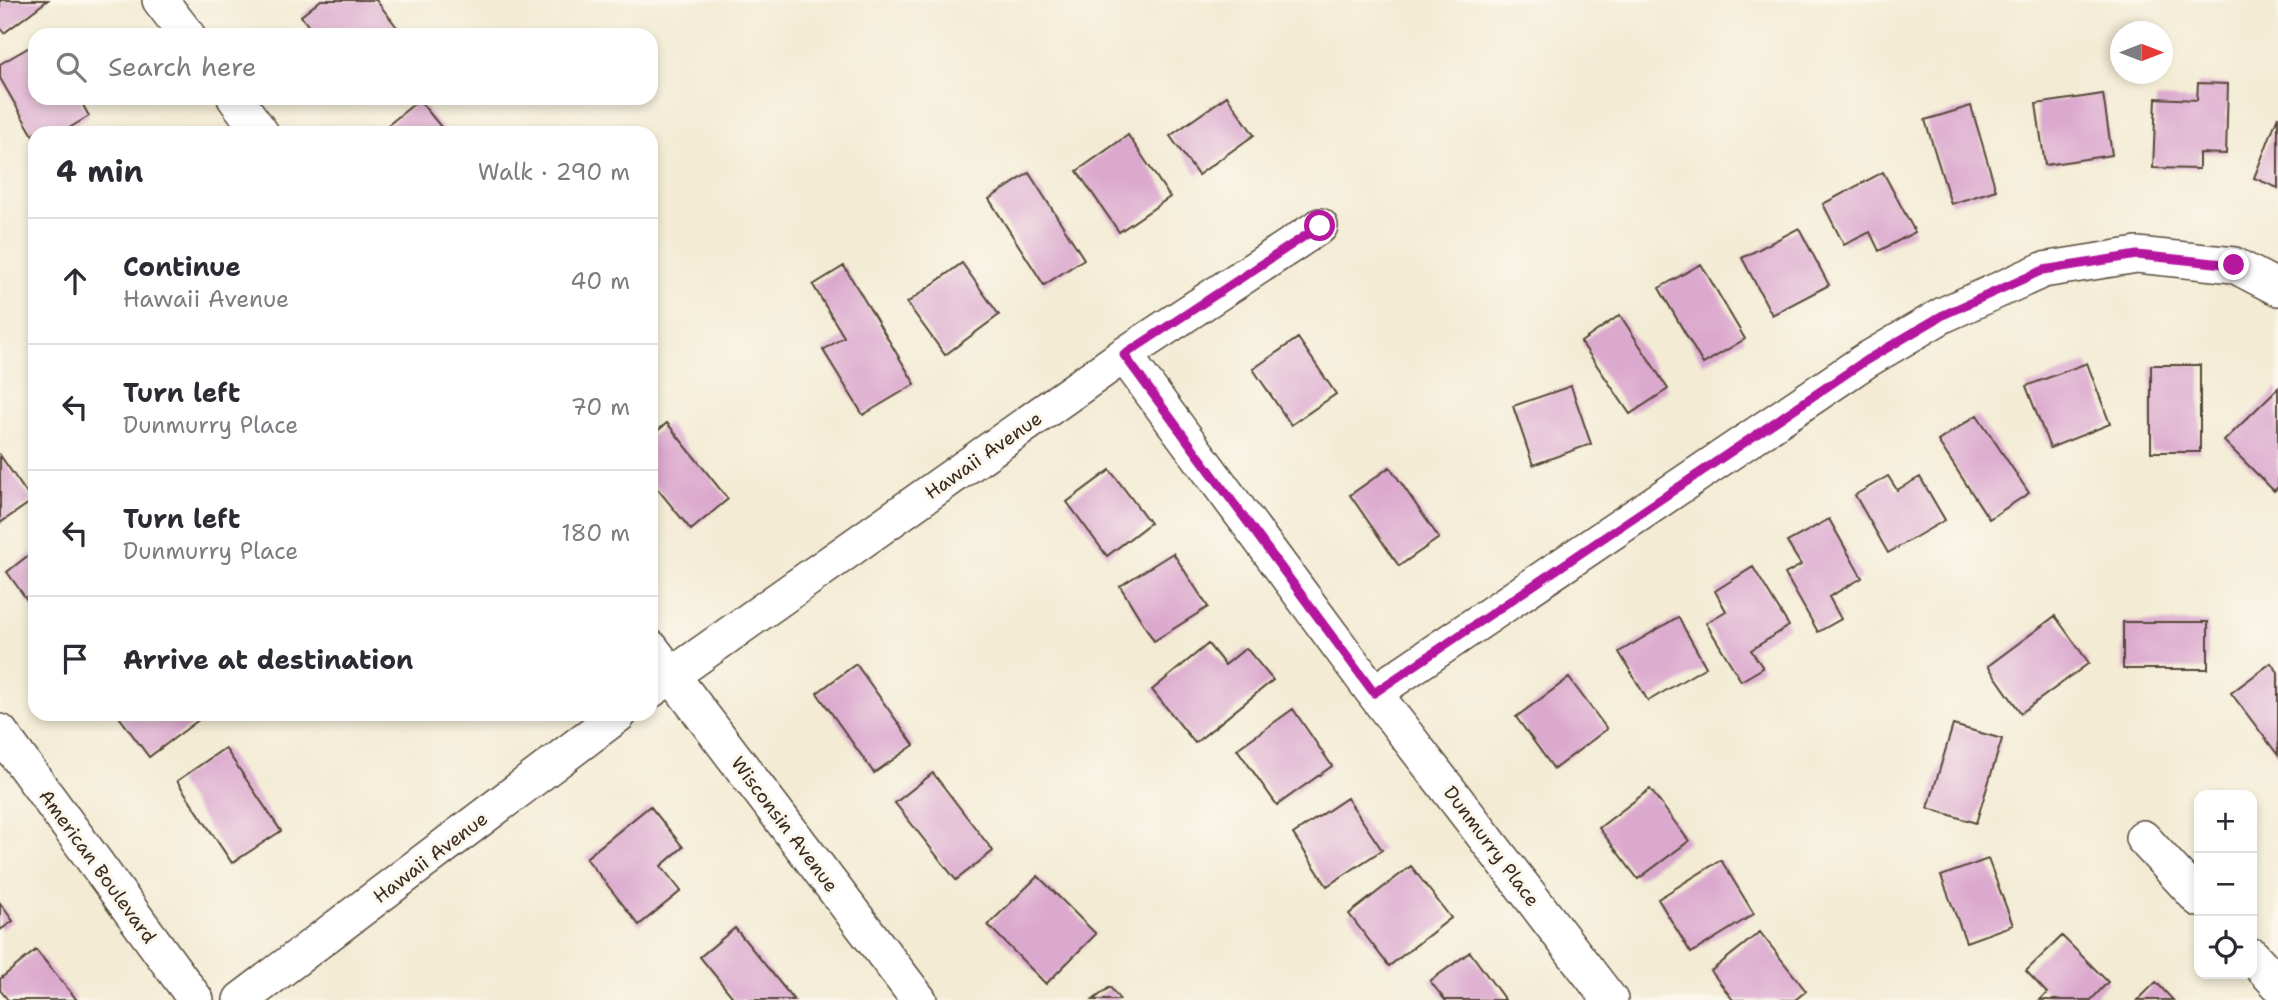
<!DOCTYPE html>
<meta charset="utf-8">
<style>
:root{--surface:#fff;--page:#f7f7f7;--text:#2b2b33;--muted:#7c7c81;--line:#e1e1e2}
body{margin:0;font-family:"Shantell Sans",sans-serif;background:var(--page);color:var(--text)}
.controls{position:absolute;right:21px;bottom:21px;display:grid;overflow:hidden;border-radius:14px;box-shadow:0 4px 10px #0003}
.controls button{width:63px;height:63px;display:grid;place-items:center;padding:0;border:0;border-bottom:2px solid var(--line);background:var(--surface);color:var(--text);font:35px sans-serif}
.compass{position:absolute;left:2110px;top:21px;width:63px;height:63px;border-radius:50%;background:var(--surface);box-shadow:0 4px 10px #0003;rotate:90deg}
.stop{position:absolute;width:21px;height:21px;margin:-16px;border:5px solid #b5179e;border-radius:50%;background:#fff}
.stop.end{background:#b5179e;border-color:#fff;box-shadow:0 2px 7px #0008}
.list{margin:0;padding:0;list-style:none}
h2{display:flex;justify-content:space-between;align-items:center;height:91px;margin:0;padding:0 28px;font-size:30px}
h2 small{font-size:23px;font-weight:400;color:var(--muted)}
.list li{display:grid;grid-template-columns:46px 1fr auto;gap:21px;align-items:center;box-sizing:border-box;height:126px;padding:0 28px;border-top:2px solid var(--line)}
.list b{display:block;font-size:26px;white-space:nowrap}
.list p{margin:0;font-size:23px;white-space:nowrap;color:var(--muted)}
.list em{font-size:23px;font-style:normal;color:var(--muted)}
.icon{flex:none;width:38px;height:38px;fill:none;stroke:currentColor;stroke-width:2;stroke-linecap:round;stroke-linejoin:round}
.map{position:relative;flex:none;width:2278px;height:1000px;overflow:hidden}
.search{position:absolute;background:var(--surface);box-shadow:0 4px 10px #0003;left:28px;top:28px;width:630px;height:77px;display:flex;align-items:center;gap:18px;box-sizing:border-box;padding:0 24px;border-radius:21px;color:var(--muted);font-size:26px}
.panel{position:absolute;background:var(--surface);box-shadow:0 4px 10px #0003;left:28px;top:126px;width:630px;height:595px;border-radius:21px}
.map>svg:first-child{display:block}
.building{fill:#dba9ce}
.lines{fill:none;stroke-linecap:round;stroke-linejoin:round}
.minor-casing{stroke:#574739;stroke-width:38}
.minor{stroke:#fff;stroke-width:35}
.route{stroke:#b5179e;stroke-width:9}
.labels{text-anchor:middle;stroke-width:6;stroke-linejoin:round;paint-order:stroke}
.street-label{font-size:19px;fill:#3b2a1e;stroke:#fbf7ec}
</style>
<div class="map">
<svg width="2278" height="1000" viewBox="0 0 2278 1000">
<rect width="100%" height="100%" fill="#fbf7ec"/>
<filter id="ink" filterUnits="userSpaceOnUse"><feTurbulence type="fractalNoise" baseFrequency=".0143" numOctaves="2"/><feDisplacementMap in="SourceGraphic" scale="14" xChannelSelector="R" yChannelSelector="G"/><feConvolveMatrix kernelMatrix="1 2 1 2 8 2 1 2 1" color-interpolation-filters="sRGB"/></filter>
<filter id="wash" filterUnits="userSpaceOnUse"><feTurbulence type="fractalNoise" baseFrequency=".00686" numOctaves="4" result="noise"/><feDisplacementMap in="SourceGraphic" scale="28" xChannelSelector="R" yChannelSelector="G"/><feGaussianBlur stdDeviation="1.57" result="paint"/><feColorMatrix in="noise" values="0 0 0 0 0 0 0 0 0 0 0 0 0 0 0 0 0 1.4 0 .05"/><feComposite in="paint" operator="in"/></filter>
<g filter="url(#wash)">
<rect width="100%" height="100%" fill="#f3ebd4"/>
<g id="blocks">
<path class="building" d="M0 0H48L4 33 0 27Z
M321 0H376L403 35H315L301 16Z
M64 28 68 35H51Z
M35 44V98H79L89 116 61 133H35V139L0 78V64Z
M2198 83 2228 84 2226 154 2199 153V169L2153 168 2156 98 2197 100Z
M2103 94 2112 155 2045 165 2036 104Z
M1227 96 1254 135 1198 175 1170 136Z
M419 100 446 133H385L382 130Z
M1971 106 1996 190 1951 204 1925 120Z
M2278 116V188L2254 178Z
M1128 135 1170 197 1119 232 1077 171Z
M1883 172 1915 232 1879 251 1870 232 1844 245 1823 204Z
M1029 173 1084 259 1044 285 989 199Z
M1799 228 1829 285 1772 315 1742 258Z
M962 263 999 315 945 355 907 303Z
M1701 264 1745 339 1703 364 1659 288Z
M844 266 915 384 863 415 823 350 844 337 813 285Z
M1620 315 1668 389 1630 414 1581 342Z
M1298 338 1336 394 1291 425 1253 369Z
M2087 363 2110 424 2050 448 2026 386Z
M2151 365H2200V452H2151Z
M1571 386 1591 444 1533 465 1513 406Z
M2278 388V487L2274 491 2224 441Z
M1977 415 2029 493 1989 519 1938 441Z
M667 423 728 499 691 530 651 481V436Z
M0 455 32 501 0 523Z
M1390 467 1439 538 1399 566 1350 495Z
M1110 470 1150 523 1107 556 1067 502Z
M1888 476 1897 490 1920 477 1945 520 1888 553 1855 495Z
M1829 519 1862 578 1829 597 1841 619 1818 632 1785 574 1801 565 1787 542Z
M35 550V611L7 572Z
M1173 553 1208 607 1154 641 1120 586Z
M1753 567 1789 626 1751 650 1763 668 1741 681 1706 623 1726 611 1715 591Z
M2055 616 2089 663 2021 713 1988 666Z
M1678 617 1706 667 1648 701 1619 652Z
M2123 622H2208V669H2123Z
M1208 644 1225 665 1246 648 1273 680 1195 743 1152 690Z
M2271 663 2278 672V755L2231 693Z
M856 664 914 745 874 773 817 693Z
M1569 678 1607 729 1554 769 1516 717Z
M1293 709 1332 766 1277 805 1237 749Z
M117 714H202L204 716 149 757Z
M1953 725 2002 739 1976 823 1928 808Z
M225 748 281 831 232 863 177 781Z
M933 773 993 851 956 880 895 803Z
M1650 789 1689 841 1638 879 1599 828Z
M1347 798 1382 850 1327 886 1293 834Z
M650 806 683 847 661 866 681 891 639 925 586 858Z
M1988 859 2013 925 1966 942 1941 876Z
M1721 860 1754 914 1691 953 1658 899Z
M1411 866 1451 918 1389 966 1349 914Z
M1038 876 1096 934 1046 984 988 925Z
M0 903 13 921 0 930Z
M735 928 794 1000H735L700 957Z
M1760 932 1806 991 1795 1000H1733L1711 971Z
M2062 936 2108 982 2091 1000H2040L2047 993 2026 971Z
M36 950 77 1000H8L0 990V979Z
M1470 952 1505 1000H1445L1430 981Z
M2156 982 2173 1000H2138Z
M1110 987 1120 1000H1093Z"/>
</g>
</g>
<g filter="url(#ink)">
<use href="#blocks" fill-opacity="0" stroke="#574739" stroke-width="2"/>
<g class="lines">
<defs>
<path id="minor" d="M160 0 187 35
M235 98 261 133
M1124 355 1374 693 1610 1000
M651 648 919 1000
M651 690 1124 355 1320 226
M1374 693 1865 361 1943 315 2043 270 2137 255 2234 265 2278 288
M0 732 196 1000
M2143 838 2199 899
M2252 956 2278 984
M241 1000 619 714"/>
</defs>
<use href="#minor" class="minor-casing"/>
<use href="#minor" class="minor"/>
</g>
</g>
<g class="lines" filter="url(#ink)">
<path class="route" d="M1320 226 1124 355 1374 693 1865 361 1943 315 2043 270 2137 255 2234 265"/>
</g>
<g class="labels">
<g class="street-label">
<text transform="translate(983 455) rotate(-35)" y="7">Hawaii Avenue</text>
<text transform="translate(785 824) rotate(53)" y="7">Wisconsin Avenue</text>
<text transform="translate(1492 846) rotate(53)" y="7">Dunmurry Place</text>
<text transform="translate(430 857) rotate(-37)" y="7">Hawaii Avenue</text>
<text transform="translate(98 866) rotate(54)" y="7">American Boulevard</text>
</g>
</g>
</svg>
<div class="controls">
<button>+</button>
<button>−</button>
<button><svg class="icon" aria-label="locate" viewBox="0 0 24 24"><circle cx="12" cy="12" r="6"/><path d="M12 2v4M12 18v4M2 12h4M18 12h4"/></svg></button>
</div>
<svg class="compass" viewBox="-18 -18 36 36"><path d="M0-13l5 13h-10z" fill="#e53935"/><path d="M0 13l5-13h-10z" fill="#7c7c81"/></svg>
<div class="stop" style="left:1320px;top:226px"></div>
<div class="stop end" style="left:2234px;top:265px"></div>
<div class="search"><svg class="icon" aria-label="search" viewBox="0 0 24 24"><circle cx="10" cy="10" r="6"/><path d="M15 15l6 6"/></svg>Search here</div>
<section class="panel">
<h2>4 min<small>Walk · 290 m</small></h2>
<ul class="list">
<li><svg class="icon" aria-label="ahead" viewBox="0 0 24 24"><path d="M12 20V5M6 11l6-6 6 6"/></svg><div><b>Continue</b><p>Hawaii Avenue</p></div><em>40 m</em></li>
<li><svg class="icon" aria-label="left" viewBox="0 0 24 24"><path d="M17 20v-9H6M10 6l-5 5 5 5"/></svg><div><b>Turn left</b><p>Dunmurry Place</p></div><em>70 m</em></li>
<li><svg class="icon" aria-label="left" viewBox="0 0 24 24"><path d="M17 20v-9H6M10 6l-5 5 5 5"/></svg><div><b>Turn left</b><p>Dunmurry Place</p></div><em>180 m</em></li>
<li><svg class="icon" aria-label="arrive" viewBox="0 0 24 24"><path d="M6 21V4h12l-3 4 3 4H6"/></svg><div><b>Arrive at destination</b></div></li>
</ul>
</section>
</div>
